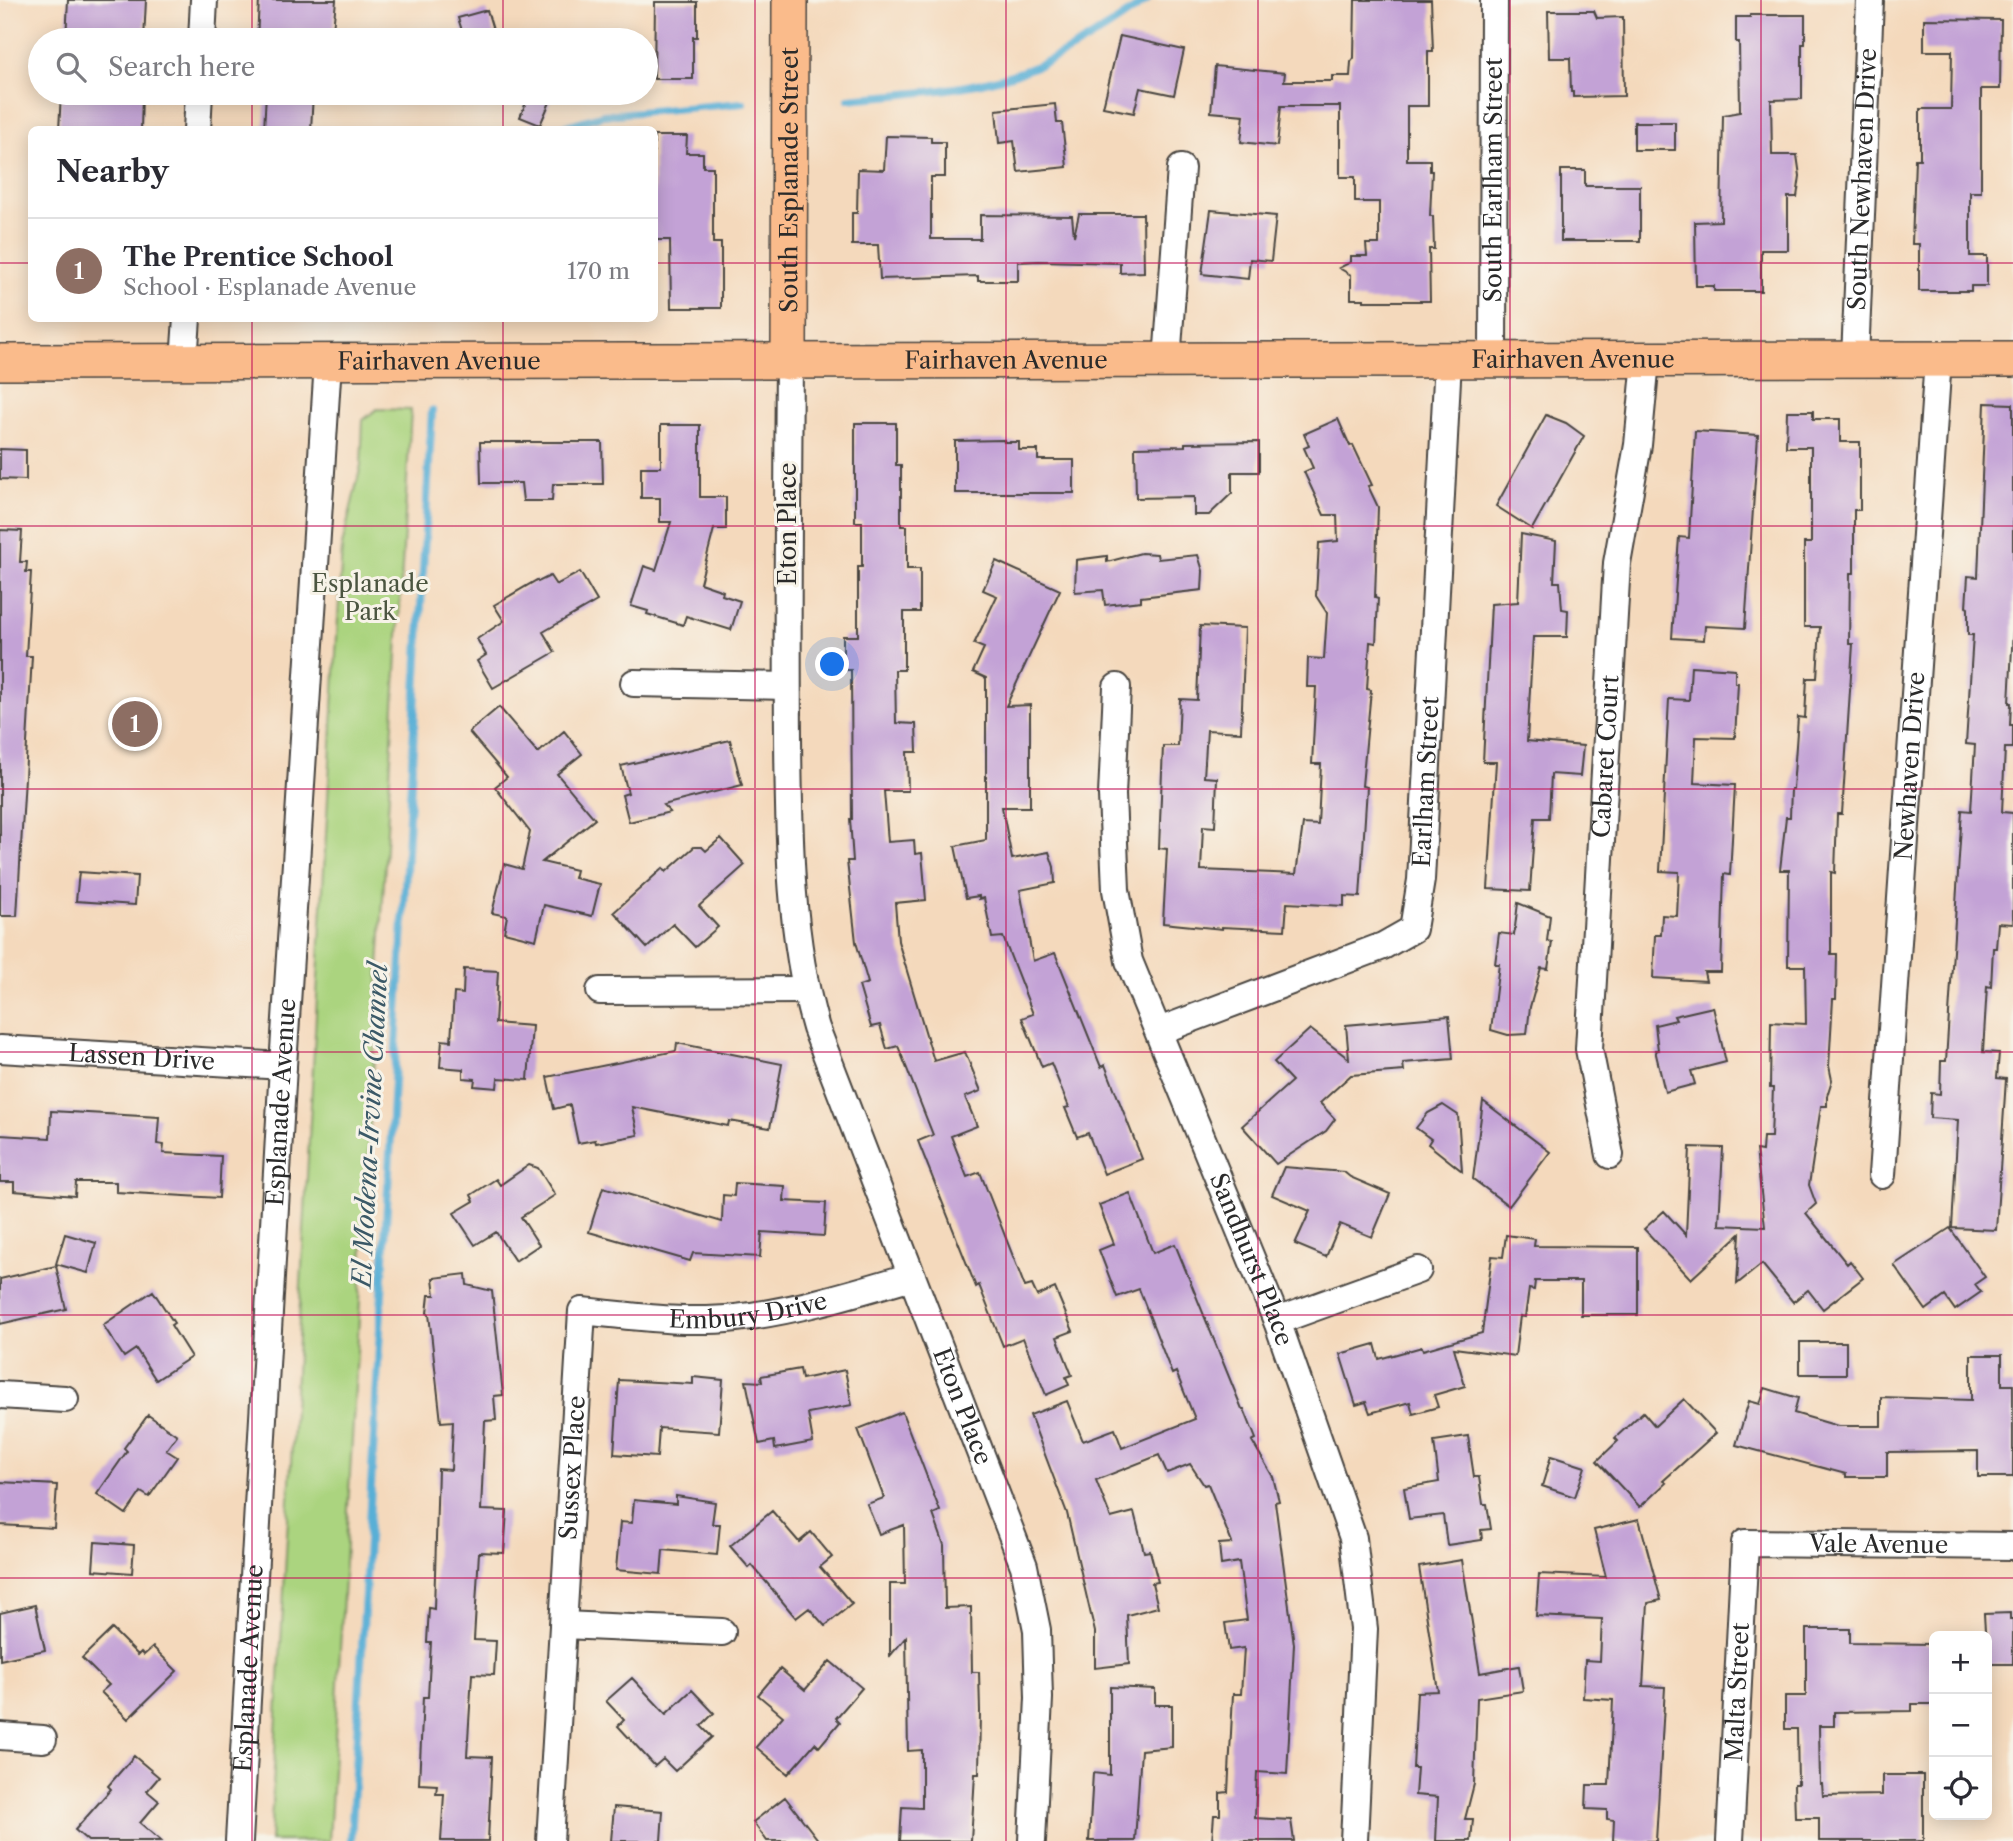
<!DOCTYPE html>
<meta charset="utf-8">
<style>
:root{--surface:#fff;--page:#f2f2f3;--text:#2b2b33;--muted:#7c7c81;--line:#e1e1e2;--accent:#d93025}
body{margin:0;font-family:"Libre Caslon Text",serif;background:var(--page);color:var(--text)}
.controls{position:absolute;right:21px;bottom:21px;display:grid;overflow:hidden;border-radius:10px;box-shadow:0 4px 18px #0003}
.controls button{width:63px;height:63px;display:grid;place-items:center;padding:0;border:0;border-bottom:2px solid var(--line);background:var(--surface);color:var(--text);font:35px sans-serif}
.you{position:absolute;left:833px;top:665px;width:24px;height:24px;margin:-18px;border:5px solid #fff;border-radius:50%;background:#1a73e8;box-shadow:0 0 0 10px #1a73e833}
.badge{display:grid;place-items:center;width:46px;height:46px;border-radius:50%;background:var(--accent);color:#fff;font-size:23px;font-weight:700}
.pin{position:absolute;translate:-50% -50%;border:4px solid #fff;box-shadow:0 2px 7px #0006}
.list{margin:0;padding:0;list-style:none}
h2{display:flex;justify-content:space-between;align-items:center;height:91px;margin:0;padding:0 28px;font-size:30px}
h2 small{font-size:23px;font-weight:400;color:var(--muted)}
.list li{display:grid;grid-template-columns:46px 1fr auto;gap:21px;align-items:center;box-sizing:border-box;height:105px;padding:0 28px;border-top:2px solid var(--line)}
.list b{display:block;font-size:26px;white-space:nowrap}
.list p{margin:0;font-size:23px;white-space:nowrap;color:var(--muted)}
.list em{font-size:23px;font-style:normal;color:var(--muted)}
.icon{flex:none;width:38px;height:38px;fill:none;stroke:currentColor;stroke-width:2;stroke-linecap:round;stroke-linejoin:round}
.map{position:relative;flex:none;width:2013px;height:1841px;overflow:hidden}
.search{position:absolute;background:var(--surface);box-shadow:0 4px 18px #0003;left:28px;top:28px;width:630px;height:77px;display:flex;align-items:center;gap:18px;box-sizing:border-box;padding:0 24px;border-radius:38px;color:var(--muted);font-size:26px}
.panel{position:absolute;background:var(--surface);box-shadow:0 4px 18px #0003;left:28px;top:126px;width:630px;height:196px;border-radius:10px}
.map>svg:first-child{display:block}
.green{fill:#abd47f;stroke:#6b8055;stroke-width:2}
.lines{fill:none;stroke-linecap:round;stroke-linejoin:round}
.stream{stroke:#59afd6;stroke-width:8}
.building{fill:#c3a2d6}
.minor-casing{stroke:#494541;stroke-width:30}
.major-casing{stroke:#494541;stroke-width:38}
.minor{stroke:#fff;stroke-width:26}
.major{stroke:#fabb8b;stroke-width:35}
.grid{fill:none;stroke:#c2185b;stroke-width:2;stroke-opacity:0.55}
.labels{text-anchor:middle;stroke-width:6;stroke-linejoin:round;paint-order:stroke}
.street-label{font-size:24px;fill:#2b2b2b;stroke:#f7f3e8}
.park-label{font-size:24px;fill:#4b5540;stroke:#f7f3e8}
.water-label{font-size:26px;font-style:italic;fill:#3b5967;stroke:#f7f3e8}
</style>
<div class="map">
<svg width="2013" height="1841" viewBox="0 0 2013 1841">
<rect width="100%" height="100%" fill="#f7f3e8"/>
<filter id="ink" filterUnits="userSpaceOnUse"><feTurbulence type="fractalNoise" baseFrequency=".0143" numOctaves="2"/><feDisplacementMap in="SourceGraphic" scale="14" xChannelSelector="R" yChannelSelector="G"/><feConvolveMatrix kernelMatrix="1 2 1 2 8 2 1 2 1" color-interpolation-filters="sRGB"/></filter>
<filter id="wash" filterUnits="userSpaceOnUse"><feTurbulence type="fractalNoise" baseFrequency=".00686" numOctaves="4" result="noise"/><feDisplacementMap in="SourceGraphic" scale="28" xChannelSelector="R" yChannelSelector="G"/><feGaussianBlur stdDeviation="1.57" result="paint"/><feColorMatrix in="noise" values="0 0 0 0 0 0 0 0 0 0 0 0 0 0 0 0 0 1.4 0 .05"/><feComposite in="paint" operator="in"/></filter>
<g filter="url(#wash)">
<rect width="100%" height="100%" fill="#f4d9bc"/>
<path class="green" d="M377 409 411 410 329 1841H270L342 546 361 465 363 420Z"/>
<g class="lines">
<path class="stream" d="M849 99C916 93 989 90 1050 60 1084 44 1117 22 1147 0
M553 130 603 115 743 103
M351 1841 432 411"/>
</g>
<g id="blocks">
<path class="building" d="M68 0H146L144 40H66Z
M259 0H336L332 40H257Z
M1355 0H1431L1433 51H1428V106H1407V160H1430V171H1432L1430 216H1433L1434 249H1429L1430 301H1364V299H1351V275L1339 268 1351 262V256H1367L1366 244H1379V202H1355V177H1340V106H1281L1277 146 1241 142 1244 115 1211 112 1215 66 1285 73 1284 81H1332V76H1350L1351 62 1354 58Z
M655 2H697V37H693V79H654Z
M487 10 496 40H465L458 18Z
M1548 11H1594L1597 18 1623 17 1624 96 1573 97V92H1571L1570 58H1549Z
M1750 15H1805V44H1802V99L1771 100 1772 155H1797L1800 176 1797 197H1788V250H1761V291H1714V286H1696L1695 222 1721 221 1723 115 1740 112 1739 42H1736V17H1750Z
M1924 19 2001 20 2000 89H1981V192H1970V256H1987V286H1971V291H1919V244H1912L1915 159H1920V109H1951L1952 51H1924Z
M1120 36 1184 50 1174 95 1140 88 1134 113 1103 107Z
M61 93H142L141 130H59Z
M266 93H313L311 130H264Z
M530 93H554L540 125 520 117Z
M1055 104 1057 123H1062L1067 167 1018 172 1014 141 999 143 996 110Z
M1634 122H1675V150H1634Z
M654 136H687L686 153H703V167H713V243H721V308H671L670 240H654Z
M886 136 931 137V142H945V177H931V239H980V215L1072 216 1074 236 1079 214H1143L1144 272 1120 273V263L1039 261 1018 262V281H978V276L880 279 878 245H852V213H857L858 169 884 170Z
M1561 170H1585V186H1640V241H1561Z
M1211 210 1276 216 1271 261 1250 259 1248 279 1202 274Z
M1985 403 2013 404V630L2009 703H2011L2010 725H2013V748H2005L2002 812 2013 813V924L1998 923 1996 948H1993L1991 987 1987 986 1983 1052 1999 1053 1997 1078 2006 1079 1996 1230 1952 1228 1958 1120 1930 1118 1931 1093 1940 1094 1941 1061H1946L1962 810 1971 811 1975 745 1966 744 1973 635H1968V608L1966 607 1968 576 1978 577Z
M1787 411H1813V419H1840V442H1860V510H1854V573H1850L1849 644H1853L1842 814H1837L1835 873 1831 872V954H1837L1836 999H1833L1829 1066 1832 1080 1827 1096V1106H1821L1809 1185 1816 1204 1806 1213 1847 1264 1850 1261 1863 1278 1823 1309 1808 1290 1793 1302 1762 1264 1737 1284 1740 1234 1691 1279 1644 1229 1664 1211 1686 1235 1690 1147 1723 1148 1719 1225 1765 1227 1756 1150 1762 1151 1763 1137H1771L1773 1088H1770L1771 1022 1806 1024 1805 966H1788L1789 870H1780L1786 817H1790L1791 789H1793L1798 717 1805 718 1807 678H1817L1820 627H1804V543H1811V447H1786Z
M1546 415 1566 423 1584 436 1532 529 1496 506Z
M1338 419 1350 446 1353 445 1372 485 1368 486 1378 507 1375 597 1378 598 1376 643 1370 642 1367 689 1371 690 1362 786 1367 787 1360 897 1344 896V906L1287 903 1285 930 1222 927V929L1163 923 1167 849 1159 848 1163 746H1178L1180 699 1197 700 1200 626 1245 628 1241 732 1207 730 1204 777 1217 778 1215 827 1203 826 1201 870 1296 874 1303 824 1318 825 1321 764H1312L1316 687H1307L1308 658 1324 659 1327 613 1316 596 1319 543 1338 541 1337 515H1324L1304 472 1313 468 1304 448 1309 446 1304 434Z
M855 423H896V465H901V526H907V569H920V612H904V670H895L896 723 916 724 917 752H907L908 791H884L888 842 914 840 915 854 922 853 926 900 895 903 898 941 934 1061 965 1052 981 1091 965 1097 977 1126 951 1136 967 1177 980 1172 1025 1287 1032 1285 1037 1296 1055 1288 1073 1331 1057 1337 1072 1375 1066 1377 1069 1385 1046 1395 1023 1338 1003 1346 979 1285 976 1287 918 1141 933 1135 898 1046 887 1049 880 1025 871 1027 859 986 868 983 856 942 847 861H853L850 819H852L851 670H843V636H858V567H862V522H855Z
M661 425H700V497H726V529H714L700 583 723 591 722 595 740 601 731 630 686 616 683 625 647 614 648 611 631 606 644 566 656 570 671 522H660V498H641V467H661Z
M1695 431 1758 435 1745 628 1705 626 1704 640 1672 638 1679 537 1689 538Z
M1004 440V442H1019V450H1038V460H1074V493H955V441Z
M480 442H602L603 484H553L552 501H523L521 483H481Z
M1259 442V472H1232V493L1209 515H1194V497L1136 498 1135 447 1185 446V443Z
M0 449 26 450V480L0 479Z
M0 530 22 531 20 562H27L26 572H31L26 656H32L17 916H0Z
M1521 534 1556 541 1554 582H1560L1562 609 1568 610 1567 637H1533L1527 741 1583 746 1580 776 1551 774 1549 818H1535L1530 891 1488 889 1496 762H1483L1491 604 1518 602Z
M1141 553 1157 554 1158 559 1198 555 1203 571 1202 590 1141 597V601L1105 605 1103 590 1075 592 1076 560 1107 556V562Z
M996 561 1060 590 1006 706 1030 705V807H1002L1012 859 1049 852 1054 867 1055 883 1020 890 1033 961 1055 953 1101 1067 1105 1065 1142 1159 1104 1174 1088 1133 1077 1137 1065 1108 1069 1107 1051 1063 1042 1067 1022 1018 1033 1014 1003 937 992 938 984 898 979 899V896L966 898 955 846 986 840V678L973 672 984 648 974 644 997 596 983 590Z
M580 572 597 601 543 632 555 652 493 688 477 661 486 655 477 639 504 621 494 605 537 580 538 582 550 576 556 585Z
M1691 666 1735 669V683H1738L1735 738 1696 737 1694 783 1735 785 1730 875 1724 874 1721 972H1704L1706 981 1653 978 1655 935H1661L1662 915 1677 916 1679 872 1660 871 1669 699 1689 700Z
M499 707 538 753 564 731 582 754 557 774 595 819 542 862 576 870 574 878 600 884 592 916 544 905 536 940 504 932 507 916 492 913 504 864 522 869 530 832 495 787 507 777 469 732Z
M730 740 742 785 663 805 670 812 629 822 622 795 628 793 621 766Z
M721 838 745 865 699 906 718 927 695 947 673 924 647 948 614 912 663 868 666 872 694 847H702L706 851Z
M79 872 137 876 135 905 76 901Z
M1518 903 1550 916 1547 941 1552 942 1548 969 1541 968 1530 1007 1527 1034 1508 1035 1491 1030 1499 964H1495L1499 933 1514 935Z
M464 969 498 971 495 1023 532 1026 528 1080 498 1078 497 1088 474 1086 475 1079 463 1078V1069L440 1067 442 1040 451 1041 454 993 463 994Z
M1713 1007 1726 1062 1691 1071 1695 1084 1665 1092 1655 1050H1658L1655 1025 1676 1020 1674 1016Z
M1449 1016 1453 1059 1403 1063 1404 1071 1351 1075 1320 1103 1335 1119 1326 1131 1276 1164 1242 1126 1292 1081 1274 1062 1310 1029 1349 1059 1346 1025Z
M677 1043 782 1064 770 1128 729 1121 728 1126 632 1107 638 1135 596 1143 595 1140 578 1143 570 1105 554 1109 547 1077 676 1051Z
M1483 1101 1550 1152 1509 1206 1473 1179Z
M1443 1105 1458 1115 1462 1171 1428 1144 1431 1139 1416 1128 1428 1113Z
M51 1111 159 1117 157 1144 164 1145 163 1153 221 1156 219 1198 116 1192V1182H76L75 1196 14 1191V1182H0V1135L50 1138Z
M529 1165 538 1168 555 1195 521 1217 539 1245 515 1261 496 1232 475 1245 454 1213 474 1201 471 1195 496 1179 500 1185Z
M1284 1167 1344 1172 1350 1177 1390 1194 1372 1237 1340 1224 1326 1257 1295 1244 1310 1211 1272 1195Z
M735 1183 785 1186 784 1201 826 1203 824 1236 762 1232 760 1257 693 1253 690 1261 589 1232 603 1187 722 1222 723 1195 734 1196Z
M1130 1193 1153 1253 1175 1244 1242 1409H1244L1256 1439 1252 1441 1273 1477 1279 1501 1275 1502 1294 1644 1287 1774 1257 1772 1255 1818 1291 1820 1294 1841H1212L1214 1815H1220V1793L1228 1792 1233 1694H1241L1244 1648 1229 1650 1225 1623 1247 1620 1239 1562 1221 1565 1219 1544 1232 1543 1208 1484 1204 1485 1190 1464 1167 1473 1159 1455 1096 1480 1111 1518 1134 1512 1144 1552 1150 1551 1158 1582 1152 1583 1158 1607 1127 1615 1129 1664 1095 1668V1632L1067 1513 1030 1415 1067 1401 1083 1441 1115 1429 1122 1448 1195 1419 1176 1372 1172 1374 1139 1289 1117 1297 1099 1250 1114 1244 1099 1205Z
M1950 1228 1985 1277 1975 1284 1981 1292 1955 1310 1945 1296 1926 1310 1894 1265Z
M65 1234 96 1243 88 1273 56 1264Z
M1506 1235 1535 1239 1534 1246 1638 1247V1315H1581V1281H1535L1534 1290 1529 1289 1525 1317 1520 1316 1515 1356 1454 1348 1465 1386 1434 1395 1438 1407 1413 1414 1410 1402 1370 1413 1366 1402 1356 1405 1340 1354 1375 1344 1379 1359 1422 1347 1423 1350 1482 1333 1492 1256 1503 1257Z
M56 1266 66 1309 0 1324V1279Z
M466 1274 467 1285 492 1291 503 1395 494 1396 496 1420 485 1421 481 1510 507 1511 504 1553 479 1552 474 1640 496 1641 494 1675 472 1674 467 1756 492 1757 488 1841H441L444 1794H436L437 1785 419 1784 423 1697H428L431 1642H427L429 1608 434 1609 438 1469 451 1470 453 1421 441 1422 429 1314 427 1313 429 1295H435L433 1278Z
M153 1291 174 1323 171 1325 191 1357 156 1380 136 1349 124 1357 103 1325Z
M1800 1342H1846V1374H1800Z
M1971 1355H2002V1385H2013V1477H1978V1451L1887 1452V1477H1846V1474L1736 1445 1749 1401 1760 1404 1765 1388 1798 1398 1794 1413 1838 1426H1881V1397L1971 1400Z
M800 1369 802 1379 845 1370 852 1405 808 1413 813 1442 775 1449 774 1441 759 1444 746 1381 762 1382 761 1376Z
M693 1377 723 1380 719 1432 659 1428 657 1457 614 1454 619 1380 693 1384Z
M1684 1399 1716 1433 1663 1481 1666 1483 1640 1507 1597 1461 1618 1441 1615 1438 1643 1412 1655 1426Z
M902 1412 940 1511 933 1514 944 1545 945 1608 971 1607 972 1672H979L980 1711 979 1774H975L971 1841H900L902 1807 922 1808V1750L908 1751 906 1637 890 1656V1584H905L904 1525 879 1534 867 1504 884 1498 858 1429Z
M148 1415 177 1435 166 1450 177 1457 149 1497 141 1492 126 1514 97 1494 127 1451 124 1448Z
M1468 1436 1474 1477H1479L1483 1504H1487L1491 1529 1481 1530 1482 1540 1447 1545 1443 1515 1409 1519 1404 1488 1439 1482 1434 1441Z
M1551 1456 1585 1467 1575 1497 1542 1486Z
M0 1482 57 1485 54 1528 0 1525Z
M676 1496 715 1502 712 1524H720L717 1555 663 1550 661 1574 616 1570 620 1522 632 1523 634 1500 676 1504Z
M772 1511 799 1542 811 1532 832 1557 820 1567 852 1604 825 1626 809 1608 796 1618 752 1565 749 1568 730 1546Z
M1639 1519 1661 1600 1648 1603 1643 1686 1665 1687 1656 1841H1613L1614 1820 1607 1819V1810L1586 1809 1587 1785H1609L1613 1700 1583 1698 1585 1660 1600 1661 1602 1619 1536 1616 1539 1574 1606 1577 1594 1530Z
M95 1542 134 1545 132 1573 93 1570Z
M1462 1560 1480 1673 1519 1666 1523 1691 1477 1698 1474 1784 1465 1819H1473L1471 1841H1436L1438 1797 1415 1795 1417 1768H1413L1417 1692 1438 1691 1419 1567Z
M35 1605 45 1650 0 1660V1613Z
M2010 1613V1619H2013V1664H1987L1984 1614Z
M112 1629 138 1655 141 1652 144 1655 153 1647 177 1671 128 1719 101 1692 109 1685 82 1658Z
M1806 1629H1850V1643L1934 1644V1704H1912V1711L1834 1712V1726H1819L1820 1784H1822L1823 1796 1882 1795V1775H1923V1841H1819V1818H1795L1794 1784H1798L1797 1729H1785V1696H1806Z
M830 1661 862 1688 836 1718 840 1722 819 1747 815 1743 788 1774 756 1747 783 1716 758 1695 780 1669 805 1690Z
M632 1678 666 1714 692 1690 714 1713 701 1726 712 1737 675 1771 663 1759 655 1766 618 1726 624 1720 606 1701Z
M1110 1687 1155 1689V1705H1172V1747L1141 1750 1135 1841H1089L1093 1773 1110 1775Z
M134 1756 159 1777 147 1791 159 1801 140 1823 161 1841H88L75 1830 111 1789 108 1786Z
M785 1797 819 1841H767L753 1822Z
M614 1807 663 1811 661 1841H611Z"/>
</g>
</g>
<g filter="url(#ink)">
<use href="#blocks" fill-opacity="0" stroke="#494541" stroke-width="2"/>
<g class="lines">
<defs>
<g id="minor">
<path d="M202 40 204 0"/>
<path d="M197 130 199 93"/>
<path id="s1" d="M1855 359 1870 0"/>
<path id="s2" d="M1493 360 1494 0"/>
<path d="M1167 361 1181 168"/>
<path d="M184 362 187 318"/>
<path id="s3" d="M789 362C788 487 787 613 788 738 789 835 789 935 816 1028L1024 1566 1037 1630 1039 1698 1032 1841"/>
<path d="M634 683 787 686"/>
<path id="s4" d="M1117 687 1112 795 1116 890 1129 961 1277 1321 1353 1538 1364 1629 1354 1841"/>
<path d="M600 991 805 990"/>
<path id="s5" d="M1159 1031 1383 946 1413 929 1421 880 1448 360"/>
<path id="s6" d="M0 1049 283 1066"/>
<path id="s7" d="M1610 1155 1589 1049 1617 563 1638 445 1646 360"/>
<path id="s8" d="M1882 1175 1938 359"/>
<path d="M1277 1321 1418 1270"/>
<path d="M0 1395 65 1399"/>
<path d="M563 1625 722 1632"/>
<path d="M0 1736 43 1739"/>
<path id="s9" d="M239 1841 283 1066 328 362"/>
<path id="s10" d="M550 1841 582 1311C632 1316 685 1324 736 1318 796 1311 854 1293 912 1276"/>
<path id="s11" d="M1730 1841 1745 1543 2013 1546"/>
</g>
<g id="major">
<path id="s12" d="M0 362 2013 359"/>
<path id="s13" d="M789 362 790 0"/>
</g>
</defs>
<use href="#minor" class="minor-casing"/>
<use href="#major" class="major-casing"/>
<use href="#minor" class="minor"/>
<use href="#major" class="major"/>
</g>
</g>
<path class="grid" d="M252 0V40M503 0V40M755 0V1841M1006 0V1841M1258 0V1841M1510 0V1841M1761 0V1841M252 93V130M503 93V130M0 263H32M654 263H2013M252 318V1841M503 318V1841M0 526H2013M0 789H2013M0 1052H2013M0 1315H2013M0 1578H2013"/>
<g class="labels">
<g class="street-label">
<text dy="8" stroke="none"><textPath href="#s2" startOffset="180">South Earlham Street</textPath></text>
<text dy="8" stroke="none"><textPath href="#s1" startOffset="180">South Newhaven Drive</textPath></text>
<text dy="8" stroke="none"><textPath href="#s13" startOffset="182">South Esplanade Street</textPath></text>
<text dy="8" stroke="none"><textPath href="#s12" startOffset="1573">Fairhaven Avenue</textPath></text>
<text dy="8" stroke="none"><textPath href="#s12" startOffset="1006">Fairhaven Avenue</textPath></text>
<text dy="8" stroke="none"><textPath href="#s12" startOffset="439">Fairhaven Avenue</textPath></text>
<text transform="translate(788 524) rotate(-90)" y="8">Eton Place</text>
<text dy="8" stroke="none"><textPath href="#s7" startOffset="401">Cabaret Court</textPath></text>
<text dy="8" stroke="none"><textPath href="#s8" startOffset="410">Newhaven Drive</textPath></text>
<text dy="8" stroke="none"><textPath href="#s5" startOffset="422">Earlham Street</textPath></text>
<text dy="8" stroke="none"><textPath href="#s6" startOffset="142">Lassen Drive</textPath></text>
<text dy="8" stroke="none"><textPath href="#s9" startOffset="740">Esplanade Avenue</textPath></text>
<text dy="8" stroke="none"><textPath href="#s4" startOffset="598">Sandhurst Place</textPath></text>
<text dy="8" stroke="none"><textPath href="#s10" startOffset="698">Embury Drive</textPath></text>
<text dy="8" stroke="none"><textPath href="#s3" startOffset="1074">Eton Place</textPath></text>
<text dy="8" stroke="none"><textPath href="#s10" startOffset="374">Sussex Place</textPath></text>
<text dy="8" stroke="none"><textPath href="#s11" startOffset="432">Vale Avenue</textPath></text>
<text dy="8" stroke="none"><textPath href="#s9" startOffset="173">Esplanade Avenue</textPath></text>
<text dy="8" stroke="none"><textPath href="#s11" startOffset="149">Malta Street</textPath></text>
</g>
<g class="park-label">
<text x="370" y="592">Esplanade<tspan x="370" dy="28">Park</tspan></text>
</g>
<g class="water-label">
<text transform="translate(370 1125) rotate(-87)" y="9">El Modena-Irvine Channel</text>
</g>
</g>
</svg>
<div class="controls">
<button>+</button>
<button>−</button>
<button><svg class="icon" aria-label="locate" viewBox="0 0 24 24"><circle cx="12" cy="12" r="6"/><path d="M12 2v4M12 18v4M2 12h4M18 12h4"/></svg></button>
</div>
<div class="you"></div>
<div class="pin badge" style="left:135px;top:724px;background:#8d6e63">1</div>
<div class="search"><svg class="icon" aria-label="search" viewBox="0 0 24 24"><circle cx="10" cy="10" r="6"/><path d="M15 15l6 6"/></svg>Search here</div>
<section class="panel">
<h2>Nearby<small></small></h2>
<ul class="list">
<li><span class="badge" style="background:#8d6e63">1</span><div><b>The Prentice School</b><p>School · Esplanade Avenue</p></div><em>170 m</em></li>
</ul>
</section>
</div>
